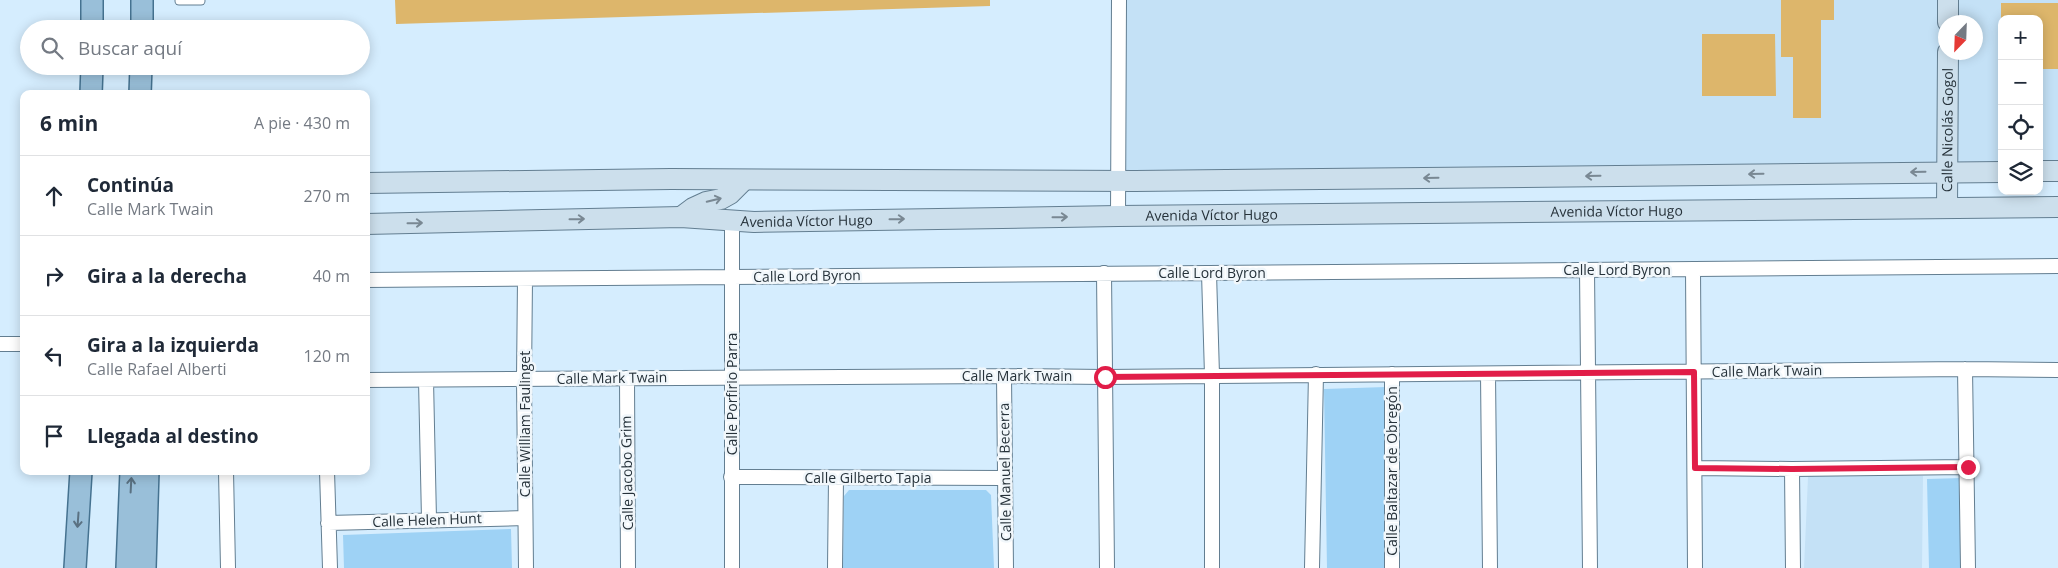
<!DOCTYPE html>
<html lang="es">
<meta charset="utf-8">
<style>
:root{--surface:#fff;--page:#f2f2f3;--text:#1f2937;--muted:#747a83;--line:#e0e1e3}
body{margin:0;font-family:"Open Sans",sans-serif;background:var(--page);color:var(--text)}
.controls{position:absolute;right:15px;top:15px;display:grid;overflow:hidden;border-radius:10px;box-shadow:0 2px 12px #0003}
.controls button{width:45px;height:45px;display:grid;place-items:center;padding:0;border:0;border-bottom:1px solid var(--line);background:var(--surface);color:var(--text);font:25px sans-serif}
.compass{position:absolute;left:1938px;top:15px;width:45px;height:45px;border-radius:50%;background:var(--surface);box-shadow:0 2px 12px #0003;rotate:203deg}
.stop{position:absolute;width:15px;height:15px;margin:-11px;border:4px solid #e11d48;border-radius:50%;background:#fff}
.stop.end{background:#e11d48;border-color:#fff;box-shadow:0 1px 5px #0008}
.list{margin:0;padding:0;list-style:none}
h2{display:flex;justify-content:space-between;align-items:center;height:65px;margin:0;padding:0 20px;font-size:21px}
h2 small{font-size:16px;font-weight:400;color:var(--muted)}
.list li{display:grid;grid-template-columns:32px 1fr auto;gap:15px;align-items:center;box-sizing:border-box;height:80px;padding:0 20px;border-top:1px solid var(--line)}
.list b{display:block;font-size:19px;white-space:nowrap}
.list p{margin:0;font-size:16px;white-space:nowrap;color:var(--muted)}
.list em{font-size:16px;font-style:normal;color:var(--muted)}
.icon{flex:none;width:28px;height:28px;fill:none;stroke:currentColor;stroke-width:2;stroke-linecap:round;stroke-linejoin:round}
.map{position:relative;flex:none;width:2058px;height:568px;overflow:hidden}
.search{position:absolute;background:var(--surface);box-shadow:0 2px 12px #0003;left:20px;top:20px;width:350px;height:55px;display:flex;align-items:center;gap:12px;box-sizing:border-box;padding:0 18px;border-radius:28px;color:var(--muted);font-size:19px}
.panel{position:absolute;background:var(--surface);box-shadow:0 2px 12px #0003;left:20px;top:90px;width:350px;height:385px;border-radius:10px}
.map>svg:first-child{display:block}
.built{fill:#c4e1f6;fill-rule:evenodd}
.green{fill:#9ed2f5}
.building{fill:#ddb66b}
.lines{fill:none;stroke-linecap:round;stroke-linejoin:round}
.lane-casing{stroke:#637e91;stroke-width:9}
.street-casing{stroke:#637e91;stroke-width:16}
.secondary-casing{stroke:#637e91;stroke-width:22}
.primary-casing{stroke:#457290;stroke-width:24}
.lane{stroke:#fff;stroke-width:7}
.street{stroke:#fff;stroke-width:14}
.secondary{stroke:#ccdfec;stroke-width:20}
.primary{stroke:#99bfd9;stroke-width:21}
.oneway{stroke:#798893}
.oneway2{stroke:#5a7182}
.route{stroke:#e11d48;stroke-width:6}
.labels{text-anchor:middle;stroke-width:5;stroke-linejoin:round;paint-order:stroke}
.street-label{font-size:14px;fill:#26323a;stroke:#f1f7fb}
</style>
<div class="map">
<svg width="2058" height="568" viewBox="0 0 2058 568">
<rect width="100%" height="100%" fill="#d5edfe"/>
<path class="built" d="M1125 0H2058V170H2039V19H2002V171L1125 184ZM1946 22H1976V52H1946Z
M1812 474 1923 476 1922 568H1804L1808 477Z"/>
<path class="green" d="M1386 387 1387 568H1327L1324 389Z
M1962 478 1963 568H1929L1927 479Z
M849 490H986L991 495 994 568H843L844 496Z
M511 529 512 568H344L343 535Z"/>
<path class="building" d="M395 0H990V6L396 24Z
M1781 0H1834V20H1821V118H1793V57H1781Z
M2001 3H2058V69H2039V19H2001Z
M1702 34H1775L1776 96H1702Z"/>
<g class="lines">
<defs>
<path id="lane" d="M179 1H201"/>
<path id="street" d="M1118 216 1119 0
M1693 269 1695 568
M1587 270 1590 568
M1104 273 1107 568
M1209 273 1212 375V568
M525 279 524 379 526 568
M366 280 2058 266
M0 344H24
M1965 369 1968 568
M1488 374 1490 568
M1004 376 1006 568
M627 378 628 568
M366 380 1004 376 1105 377 1965 369 2058 370
M426 380 429 519
M1695 468 1792 469 1967 467
M1792 469 1793 568
M226 471 228 568
M327 471 330 568
M731 477 1004 478
M328 523 525 518
M732 568V221
M835 568 836 479
M1312 568 1316 374
M1392 568V374"/>
<g id="secondary">
<path d="M1948 22V0"/>
<path d="M2039 171H2058"/>
<path d="M366 183 671 179 1135 181 2002 172"/>
<path id="s1" d="M1947 208 1948 52"/>
<path d="M681 217 693 208 706 202 721 199 730 194 744 180"/>
<path id="s2" d="M366 224 681 217 754 222 1118 216 2058 207"/>
</g>
<path id="primary" d="M92 29V0
M142 29V0
M91 94 92 66
M140 94 141 66
M75 568 81 471
M127 568 131 471
M145 568 148 471"/>
</defs>
<use href="#lane" class="lane-casing"/>
<use href="#street" class="street-casing"/>
<use href="#secondary" class="secondary-casing"/>
<use href="#primary" class="primary-casing"/>
<use href="#lane" class="lane"/>
<use href="#street" class="street"/>
<use href="#secondary" class="secondary"/>
<use href="#primary" class="primary"/>
</g>
<defs><path id="oneway-shaft" d="M-6 0H5M1.5-3L5.5 0L1.5 3" fill="none" stroke-width="1.6" stroke-linecap="round" stroke-linejoin="round" transform="scale(1.25)"/></defs>
<g class="oneway">
<use href="#oneway-shaft" transform="translate(1918 172) rotate(179)"/>
<use href="#oneway-shaft" transform="translate(1756 174) rotate(179)"/>
<use href="#oneway-shaft" transform="translate(1593 176) rotate(179)"/>
<use href="#oneway-shaft" transform="translate(1431 178) rotate(179)"/>
<use href="#oneway-shaft" transform="translate(714 200) rotate(-14)"/>
<use href="#oneway-shaft" transform="translate(1060 217) rotate(-1)"/>
<use href="#oneway-shaft" transform="translate(577 219) rotate(-1)"/>
<use href="#oneway-shaft" transform="translate(897 219) rotate(-1)"/>
<use href="#oneway-shaft" transform="translate(415 223) rotate(-1)"/>
</g>
<g class="oneway2">
<use href="#oneway-shaft" transform="translate(131 485) rotate(-87)"/>
<use href="#oneway-shaft" transform="translate(78 520) rotate(94)"/>
</g>
<g class="lines">
<path class="route" d="M1105 377 1694 372 1695 468 1792 469 1968 467"/>
</g>
<g class="labels">
<g class="street-label">
<text dy="5" stroke="none"><textPath href="#s1" startOffset="78">Calle Nicolás Gogol</textPath></text>
<text dy="5" stroke="none"><textPath href="#s2" startOffset="1251">Avenida Víctor Hugo</textPath></text>
<text dy="5" stroke="none"><textPath href="#s2" startOffset="846">Avenida Víctor Hugo</textPath></text>
<text dy="5" stroke="none"><textPath href="#s2" startOffset="441">Avenida Víctor Hugo</textPath></text>
<text x="1617" y="275">Calle Lord Byron</text>
<text x="1212" y="278">Calle Lord Byron</text>
<text transform="translate(807 276) rotate(-1)" y="5">Calle Lord Byron</text>
<text transform="translate(1767 371) rotate(-1)" y="5">Calle Mark Twain</text>
<text x="1017" y="381">Calle Mark Twain</text>
<text transform="translate(612 378) rotate(-1)" y="5">Calle Mark Twain</text>
<text transform="translate(732 394) rotate(-90)" y="5">Calle Porfirio Parra</text>
<text transform="translate(525 424) rotate(-90)" y="5">Calle William Faulinget</text>
<text transform="translate(1392 471) rotate(-90)" y="5">Calle Baltazar de Obregón</text>
<text transform="translate(1005 472) rotate(-91)" y="5">Calle Manuel Becerra</text>
<text transform="translate(627 473) rotate(-91)" y="5">Calle Jacobo Grim</text>
<text x="868" y="483">Calle Gilberto Tapia</text>
<text transform="translate(427 520) rotate(-2)" y="5">Calle Helen Hunt</text>
</g>
</g>
</svg>
<div class="controls">
<button>+</button>
<button>−</button>
<button><svg class="icon" aria-label="locate" viewBox="0 0 24 24"><circle cx="12" cy="12" r="6"/><path d="M12 2v4M12 18v4M2 12h4M18 12h4"/></svg></button>
<button><svg class="icon" aria-label="layers" viewBox="0 0 24 24"><path d="M12 4l9 5-9 5-9-5zM3 14l9 5 9-5"/></svg></button>
</div>
<svg class="compass" viewBox="-18 -18 36 36"><path d="M0-13l5 13h-10z" fill="#e53935"/><path d="M0 13l5-13h-10z" fill="#747a83"/></svg>
<div class="stop" style="left:1105px;top:377px"></div>
<div class="stop end" style="left:1968px;top:467px"></div>
<div class="search"><svg class="icon" aria-label="search" viewBox="0 0 24 24"><circle cx="10" cy="10" r="6"/><path d="M15 15l6 6"/></svg>Buscar aquí</div>
<section class="panel">
<h2>6 min<small>A pie · 430 m</small></h2>
<ul class="list">
<li><svg class="icon" aria-label="ahead" viewBox="0 0 24 24"><path d="M12 20V5M6 11l6-6 6 6"/></svg><div><b>Continúa</b><p>Calle Mark Twain</p></div><em>270 m</em></li>
<li><svg class="icon" aria-label="right" viewBox="0 0 24 24"><path d="M7 20v-9h11M14 6l5 5-5 5"/></svg><div><b>Gira a la derecha</b></div><em>40 m</em></li>
<li><svg class="icon" aria-label="left" viewBox="0 0 24 24"><path d="M17 20v-9H6M10 6l-5 5 5 5"/></svg><div><b>Gira a la izquierda</b><p>Calle Rafael Alberti</p></div><em>120 m</em></li>
<li><svg class="icon" aria-label="arrive" viewBox="0 0 24 24"><path d="M6 21V4h12l-3 4 3 4H6"/></svg><div><b>Llegada al destino</b></div></li>
</ul>
</section>
</div>
